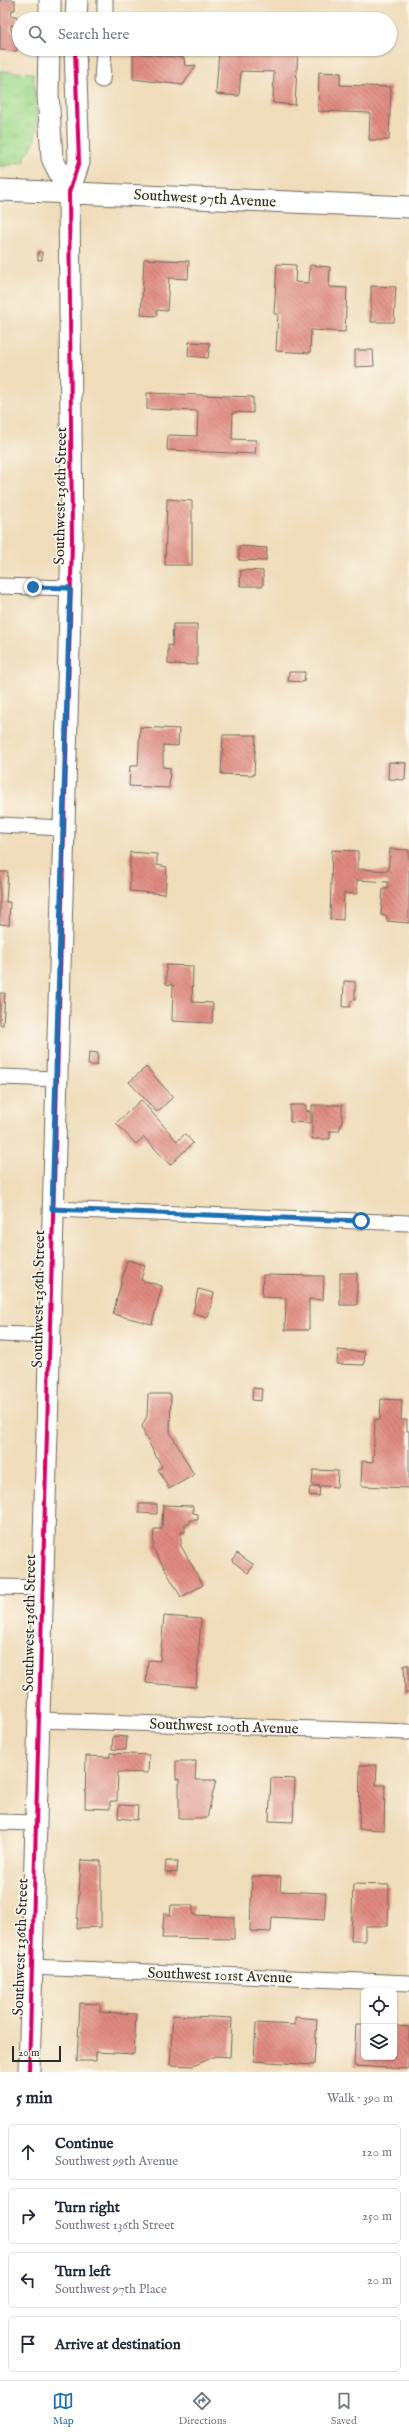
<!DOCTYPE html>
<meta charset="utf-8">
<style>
:root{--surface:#fff;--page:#f6f6f7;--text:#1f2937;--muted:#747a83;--line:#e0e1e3;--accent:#1f6fb2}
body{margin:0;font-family:"IM FELL English",serif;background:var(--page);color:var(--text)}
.controls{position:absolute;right:12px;bottom:12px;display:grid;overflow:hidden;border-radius:6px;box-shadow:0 1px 3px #0004}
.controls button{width:36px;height:36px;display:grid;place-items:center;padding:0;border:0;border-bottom:1px solid var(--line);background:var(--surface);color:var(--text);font:20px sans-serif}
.scale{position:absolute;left:12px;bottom:10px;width:49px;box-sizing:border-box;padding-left:4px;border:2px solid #2b2b2b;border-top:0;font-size:11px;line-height:14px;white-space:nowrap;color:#2b2b2b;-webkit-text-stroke:3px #fbf7ec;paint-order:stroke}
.stop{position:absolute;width:12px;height:12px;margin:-9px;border:3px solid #1f6fb2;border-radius:50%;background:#fff}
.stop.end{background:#1f6fb2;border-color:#fff;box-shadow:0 1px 4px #0008}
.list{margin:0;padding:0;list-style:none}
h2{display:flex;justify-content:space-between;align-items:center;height:52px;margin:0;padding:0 16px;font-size:17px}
h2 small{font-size:13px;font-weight:400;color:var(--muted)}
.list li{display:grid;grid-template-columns:26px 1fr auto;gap:12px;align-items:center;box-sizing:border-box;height:56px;margin:0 8px 8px;padding:0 8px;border:1px solid var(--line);border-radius:6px}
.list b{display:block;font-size:15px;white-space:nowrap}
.list p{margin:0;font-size:13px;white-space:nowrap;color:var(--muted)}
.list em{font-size:13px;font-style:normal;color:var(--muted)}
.icon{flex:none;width:22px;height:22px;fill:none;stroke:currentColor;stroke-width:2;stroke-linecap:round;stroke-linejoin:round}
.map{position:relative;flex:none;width:409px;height:2072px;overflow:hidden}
.search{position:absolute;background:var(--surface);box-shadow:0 1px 3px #0004;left:12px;right:12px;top:12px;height:44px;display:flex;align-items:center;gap:10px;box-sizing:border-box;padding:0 14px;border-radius:22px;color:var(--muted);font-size:15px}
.sheet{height:308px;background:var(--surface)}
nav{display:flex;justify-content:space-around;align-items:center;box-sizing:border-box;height:56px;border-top:1px solid var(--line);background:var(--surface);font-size:11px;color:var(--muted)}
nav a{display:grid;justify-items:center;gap:2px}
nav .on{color:var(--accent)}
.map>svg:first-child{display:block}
.grass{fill:url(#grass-tufts);stroke:#66825c}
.building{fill:url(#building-back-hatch)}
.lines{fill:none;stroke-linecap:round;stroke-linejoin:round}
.street-casing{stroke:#70695d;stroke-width:17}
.secondary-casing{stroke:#70695d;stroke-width:23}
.street{stroke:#fff;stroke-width:15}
.secondary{stroke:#fff;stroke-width:21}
.cycleway-casing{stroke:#fbf7ec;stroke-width:6}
.cycleway{stroke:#d6006c;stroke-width:4}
.route{stroke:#1f6fb2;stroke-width:5}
.labels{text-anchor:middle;stroke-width:3;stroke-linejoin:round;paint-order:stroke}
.street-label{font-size:15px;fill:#2b2b2b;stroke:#fbf7ec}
</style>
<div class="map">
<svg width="409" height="2072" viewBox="0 0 409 2072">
<defs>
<pattern id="grass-tufts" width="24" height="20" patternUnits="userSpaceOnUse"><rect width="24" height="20" fill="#a0da8d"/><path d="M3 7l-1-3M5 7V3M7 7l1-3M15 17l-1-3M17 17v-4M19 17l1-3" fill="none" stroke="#8abb7a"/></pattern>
<pattern id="building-back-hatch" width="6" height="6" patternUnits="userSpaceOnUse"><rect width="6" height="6" fill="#e08a81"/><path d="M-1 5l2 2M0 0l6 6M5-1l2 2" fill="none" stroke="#b6716a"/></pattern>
</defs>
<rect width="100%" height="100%" fill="#fbf7ec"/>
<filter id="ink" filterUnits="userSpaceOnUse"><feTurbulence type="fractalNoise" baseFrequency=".025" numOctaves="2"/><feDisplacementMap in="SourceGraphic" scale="8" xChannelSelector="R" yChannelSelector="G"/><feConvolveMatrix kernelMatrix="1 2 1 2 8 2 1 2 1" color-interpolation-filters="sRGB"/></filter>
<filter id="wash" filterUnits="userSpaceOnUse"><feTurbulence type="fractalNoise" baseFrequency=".012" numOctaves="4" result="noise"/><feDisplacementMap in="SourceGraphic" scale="16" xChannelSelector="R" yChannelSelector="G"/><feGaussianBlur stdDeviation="0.9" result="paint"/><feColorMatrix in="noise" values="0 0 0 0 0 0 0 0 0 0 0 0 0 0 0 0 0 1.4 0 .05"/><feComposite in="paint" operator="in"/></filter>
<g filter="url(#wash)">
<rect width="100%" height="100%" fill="#efdcba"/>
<path class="grass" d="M0 71 33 73C34 98 44 141 24 157L26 161 0 167Z"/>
<g id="blocks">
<path class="building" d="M0 0H15V10H12L11 16H17V26L11 25V31H18L17 51 0 50Z
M219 49H298L295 105 273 103 274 72 241 71 239 96 216 94Z
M133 53 184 58 185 66 196 65 183 85 133 79Z
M319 72 341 73 340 85 391 87 389 140H369L370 113 318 111Z
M38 252H42V260H38Z
M144 259 189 261 188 279 169 278 167 311 157 310V316L141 315Z
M277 264 296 265 295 282 309 283 310 265 330 267 329 287 347 288 345 332 311 330 310 353 276 351 278 314H274Z
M371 286 396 287 394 322H371Z
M189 342 210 343 208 358 188 356Z
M355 350H373L374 366 355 367Z
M147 393 253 397V413L233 412 232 439 256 440 255 454 167 450 168 435 197 436 198 411 147 409Z
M167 499 192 501V565H165Z
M239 546 267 548 266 561 239 560Z
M241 570 263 571V586H240Z
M173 624H197V665L168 664V645L172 646Z
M289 672H305L304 682 288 681Z
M140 727 179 729 178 746 163 745V767L170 768 169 788 129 786 130 766H138Z
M223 735H256L254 775 221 774Z
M389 762 406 763 405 780 388 779Z
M390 849 409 850V923L387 921V916L381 915 383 889H388V882L357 880V894L344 893 343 920 330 919 332 850 358 851V869L388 871Z
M130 852 157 854V865L167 867 165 894 130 891Z
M0 872H8L6 902H10L9 925 0 924Z
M166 965 193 966 192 1002 213 1003 212 1023 172 1021 173 985 166 984Z
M344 981 355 982V1000L351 1001 350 1007H343Z
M0 993H5L3 1025H0Z
M89 1052 98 1053 97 1065H88Z
M146 1067 173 1097 157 1112 129 1082Z
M141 1100 177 1141 185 1134 193 1143 170 1165 144 1137 136 1144 116 1123Z
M290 1105H306V1111H310V1123L290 1122Z
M312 1105H342V1122L339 1131H330V1139H312Z
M127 1260 145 1265 141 1280 162 1286 152 1324 113 1314Z
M340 1273H357V1305H340Z
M263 1275 324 1276 323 1300 309 1299V1330H285L286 1298 262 1297Z
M198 1289 214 1293 208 1317 193 1313Z
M338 1350 365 1352 364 1365 337 1364Z
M253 1388 262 1389 261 1401 252 1400Z
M148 1394H171L170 1432 194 1475 169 1489 158 1469 162 1467 145 1436 142 1426 147 1416Z
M381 1399 402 1400 401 1420H407V1431H409V1488L361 1486 362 1461 373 1462 375 1419 380 1420Z
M313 1470 338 1471 337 1487 312 1485Z
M310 1487H320L319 1496 309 1495Z
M139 1504H157V1514L139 1513Z
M163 1505 193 1506V1513L198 1514V1520H190V1524H185V1532H181V1546L203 1585 181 1597 153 1548 154 1529H162Z
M237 1553 254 1565 248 1573 232 1561Z
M164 1616 201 1619 196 1687 146 1683 148 1660 160 1661Z
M404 1665H409V1693H405Z
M113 1736 127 1737 126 1750 112 1749Z
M110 1753 149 1755 148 1773 118 1772 117 1801H110V1809L85 1808 86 1756 110 1757Z
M176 1761H196L195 1780H216L207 1818H179V1779H176Z
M360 1765H377L376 1785H385L384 1830 359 1829Z
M271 1778 295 1779 293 1822 269 1821Z
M119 1805 138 1806 137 1820 118 1818Z
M81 1860 101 1861V1927L77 1928Z
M166 1861H178L177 1873 165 1872Z
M252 1876 281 1877 280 1891 326 1893 324 1920 272 1917 271 1932 250 1931Z
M353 1884 389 1885 388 1926H365V1941H351Z
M171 1905H193V1915L234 1917V1939L162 1938 164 1913 170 1915Z
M80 2003 100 2004V2012L136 2014 134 2054 96 2052V2061H77Z
M173 2015 232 2018 230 2057 216 2056 193 2066 170 2065Z
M295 2017 317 2019 314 2065 254 2061 256 2023 295 2025Z
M356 2024H364V2057H394V2026L409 2027 408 2069 354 2066Z"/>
</g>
</g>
<g filter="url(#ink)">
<use href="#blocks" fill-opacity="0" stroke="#70695d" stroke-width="1"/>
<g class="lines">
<defs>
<path id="street" d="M105 19V0
M102 80 104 49
M0 586 70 588
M0 825 63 828
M0 1077 58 1079
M52 1209 409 1223
M0 1334 49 1336
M0 1587 42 1588
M39 1720 409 1732
M0 1822 35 1823
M31 1967 409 1983"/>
<path id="secondary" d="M50 19V0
M76 19 77 0
M49 49 48 94 52 158 69 192
M0 190 409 207
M29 2072 72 541 69 192 79 162 75 49"/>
</defs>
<use href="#street" class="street-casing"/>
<use href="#secondary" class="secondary-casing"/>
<use href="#street" class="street"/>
<use href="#secondary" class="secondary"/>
<defs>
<path id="cycleway" d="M29 2072 72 541 69 192 79 162 75 49"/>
</defs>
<use href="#cycleway" class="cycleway-casing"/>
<use href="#cycleway" class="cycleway"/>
</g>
</g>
<g class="lines" filter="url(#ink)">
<path class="route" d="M33 587 70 588 52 1209 361 1221"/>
</g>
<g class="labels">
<g class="street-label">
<text transform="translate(205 198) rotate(3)" y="5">Southwest 97th Avenue</text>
<text transform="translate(60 496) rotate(-89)" y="5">Southwest 136th Street</text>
<text transform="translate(38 1299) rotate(-89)" y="5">Southwest 136th Street</text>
<text transform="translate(29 1623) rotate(-89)" y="5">Southwest 136th Street</text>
<text transform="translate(224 1726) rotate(2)" y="5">Southwest 100th Avenue</text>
<text transform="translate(20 1947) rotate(-88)" y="5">Southwest 136th Street</text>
<text transform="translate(220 1975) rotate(2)" y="5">Southwest 101st Avenue</text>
</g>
</g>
</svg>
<div class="controls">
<button><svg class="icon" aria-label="locate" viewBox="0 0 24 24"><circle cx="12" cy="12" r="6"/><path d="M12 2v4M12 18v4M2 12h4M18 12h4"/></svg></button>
<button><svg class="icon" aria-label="layers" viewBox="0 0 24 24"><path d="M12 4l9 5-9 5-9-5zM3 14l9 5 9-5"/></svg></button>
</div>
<div class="scale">20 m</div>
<div class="stop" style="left:361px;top:1221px"></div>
<div class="stop end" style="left:33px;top:587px"></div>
<div class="search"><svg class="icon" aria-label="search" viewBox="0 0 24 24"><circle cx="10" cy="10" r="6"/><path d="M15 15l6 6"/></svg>Search here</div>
</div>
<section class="sheet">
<h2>5 min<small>Walk · 390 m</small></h2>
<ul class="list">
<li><svg class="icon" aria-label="ahead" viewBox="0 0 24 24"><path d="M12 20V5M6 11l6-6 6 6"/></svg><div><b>Continue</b><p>Southwest 99th Avenue</p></div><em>120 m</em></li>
<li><svg class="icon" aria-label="right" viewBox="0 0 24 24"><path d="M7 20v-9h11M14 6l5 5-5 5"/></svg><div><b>Turn right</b><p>Southwest 136th Street</p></div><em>250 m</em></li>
<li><svg class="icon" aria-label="left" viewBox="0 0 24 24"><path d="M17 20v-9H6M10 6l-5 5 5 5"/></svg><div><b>Turn left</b><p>Southwest 97th Place</p></div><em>20 m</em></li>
<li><svg class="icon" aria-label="arrive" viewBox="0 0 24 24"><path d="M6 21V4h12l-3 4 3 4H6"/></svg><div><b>Arrive at destination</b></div></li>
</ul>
</section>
<nav>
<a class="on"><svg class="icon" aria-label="map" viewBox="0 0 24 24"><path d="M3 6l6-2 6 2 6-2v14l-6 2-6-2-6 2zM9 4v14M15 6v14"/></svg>Map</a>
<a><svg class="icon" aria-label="directions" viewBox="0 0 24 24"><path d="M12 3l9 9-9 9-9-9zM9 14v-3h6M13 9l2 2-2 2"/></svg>Directions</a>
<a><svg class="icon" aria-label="saved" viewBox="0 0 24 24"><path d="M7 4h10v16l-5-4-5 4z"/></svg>Saved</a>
</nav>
